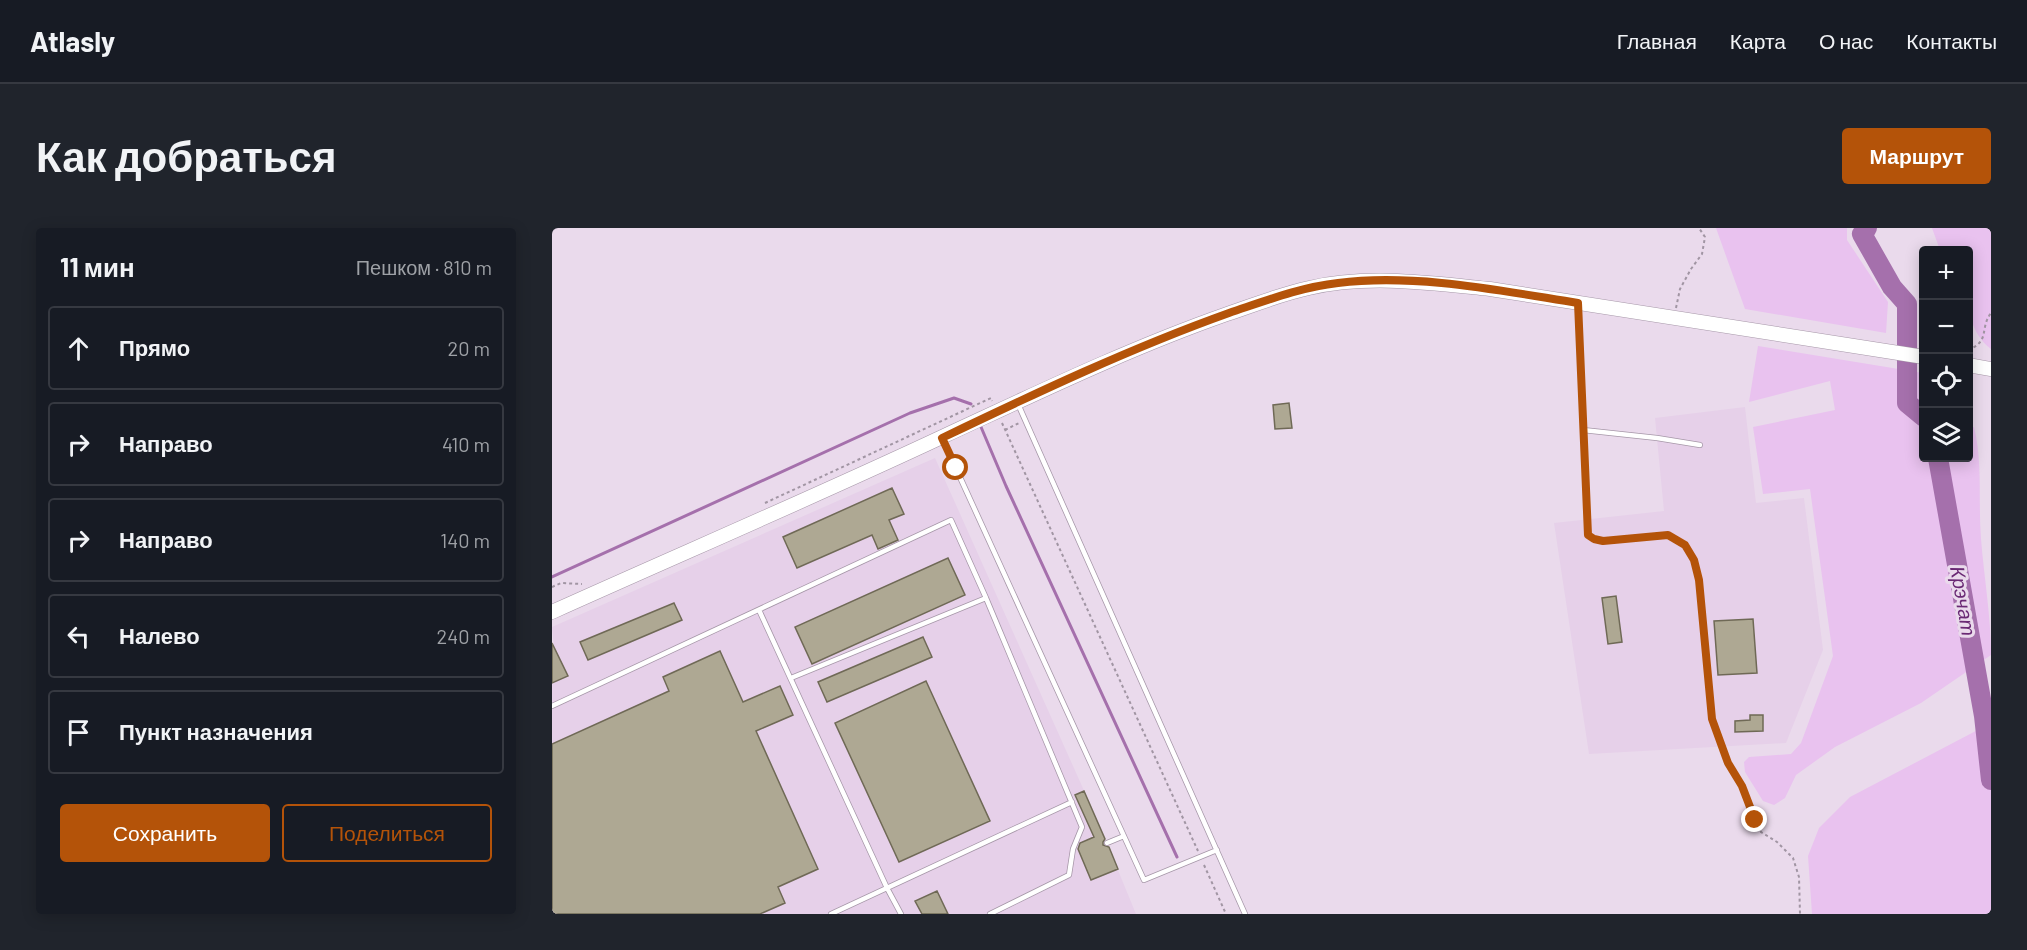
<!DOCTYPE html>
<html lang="ru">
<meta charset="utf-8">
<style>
:root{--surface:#171b24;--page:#20242c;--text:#f1f3f6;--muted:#9ea1a6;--line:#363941;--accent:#b45309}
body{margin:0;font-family:Barlow,sans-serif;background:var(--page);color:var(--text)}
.controls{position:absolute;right:18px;top:18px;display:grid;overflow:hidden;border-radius:6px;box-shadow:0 3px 15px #0003}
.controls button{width:54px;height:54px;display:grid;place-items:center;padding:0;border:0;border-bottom:2px solid var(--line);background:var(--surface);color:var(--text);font:30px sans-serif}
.stop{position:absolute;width:18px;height:18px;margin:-14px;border:4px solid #b45309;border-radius:50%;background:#fff}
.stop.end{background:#b45309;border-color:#fff;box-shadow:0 2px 6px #0008}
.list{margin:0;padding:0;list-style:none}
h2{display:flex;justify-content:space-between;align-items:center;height:78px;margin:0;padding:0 24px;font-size:26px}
h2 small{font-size:20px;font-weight:400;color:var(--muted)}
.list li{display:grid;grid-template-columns:39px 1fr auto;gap:18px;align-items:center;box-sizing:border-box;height:84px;margin:0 12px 12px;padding:0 12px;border:2px solid var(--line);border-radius:6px}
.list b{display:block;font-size:22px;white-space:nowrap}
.list em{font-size:20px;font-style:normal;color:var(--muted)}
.actions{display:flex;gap:12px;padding:18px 24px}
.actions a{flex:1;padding:14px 0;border:2px solid var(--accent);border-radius:6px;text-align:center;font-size:21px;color:var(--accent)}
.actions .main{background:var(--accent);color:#fff}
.icon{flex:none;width:33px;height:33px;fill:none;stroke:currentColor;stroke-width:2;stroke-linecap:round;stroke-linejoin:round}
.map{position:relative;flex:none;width:1439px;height:686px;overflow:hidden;border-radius:6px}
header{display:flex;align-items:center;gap:36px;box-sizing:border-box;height:84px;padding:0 30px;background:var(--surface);border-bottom:2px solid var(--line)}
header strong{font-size:28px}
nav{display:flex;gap:33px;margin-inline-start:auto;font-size:21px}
.intro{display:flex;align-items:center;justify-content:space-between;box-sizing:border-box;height:144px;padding:0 36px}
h1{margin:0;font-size:42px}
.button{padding:15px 27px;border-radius:6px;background:var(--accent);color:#fff;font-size:21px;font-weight:700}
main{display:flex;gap:36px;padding:0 36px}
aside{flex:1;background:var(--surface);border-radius:6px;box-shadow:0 3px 15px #0003}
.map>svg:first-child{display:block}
.built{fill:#e6d0e9}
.green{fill:#e9c2ef}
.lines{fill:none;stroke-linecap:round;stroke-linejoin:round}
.stream{stroke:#a570ac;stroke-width:3}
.river{stroke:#a570ac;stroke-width:20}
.building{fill:#aea893;stroke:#6f6956;stroke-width:1.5}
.lane-casing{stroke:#a697a8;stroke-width:6}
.secondary-casing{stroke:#a697a8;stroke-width:15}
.path{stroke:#a195a3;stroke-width:2;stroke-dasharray:3 3;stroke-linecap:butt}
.lane{stroke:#fff;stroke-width:4.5}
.secondary{stroke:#fff;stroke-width:14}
.route{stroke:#b45309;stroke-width:8}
.labels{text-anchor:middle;stroke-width:6;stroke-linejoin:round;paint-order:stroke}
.water-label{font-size:20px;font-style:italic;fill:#6a2974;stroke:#eadaec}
</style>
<header>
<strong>Atlasly</strong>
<nav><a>Главная</a><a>Карта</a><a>О нас</a><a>Контакты</a></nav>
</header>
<div class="intro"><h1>Как добраться</h1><a class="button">Маршрут</a></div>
<main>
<aside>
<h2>11 мин<small>Пешком · 810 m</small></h2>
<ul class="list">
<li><svg class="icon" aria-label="ahead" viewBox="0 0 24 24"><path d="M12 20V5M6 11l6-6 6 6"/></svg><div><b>Прямо</b></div><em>20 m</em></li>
<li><svg class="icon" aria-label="right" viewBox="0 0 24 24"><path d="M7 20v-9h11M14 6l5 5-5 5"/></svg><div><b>Направо</b></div><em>410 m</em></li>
<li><svg class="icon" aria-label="right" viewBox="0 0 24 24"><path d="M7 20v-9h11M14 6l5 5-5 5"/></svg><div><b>Направо</b></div><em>140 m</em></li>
<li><svg class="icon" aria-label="left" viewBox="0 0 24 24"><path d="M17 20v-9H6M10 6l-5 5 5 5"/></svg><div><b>Налево</b></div><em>240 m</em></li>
<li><svg class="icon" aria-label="arrive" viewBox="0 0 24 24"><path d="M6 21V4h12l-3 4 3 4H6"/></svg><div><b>Пункт назначения</b></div></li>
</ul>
<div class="actions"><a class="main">Сохранить</a><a>Поделиться</a></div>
</aside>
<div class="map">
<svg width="1439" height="686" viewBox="0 0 1439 686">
<rect width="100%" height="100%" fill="#eadaec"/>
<path class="built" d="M1193 179 1204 275 1252 270 1271 422 1234 515 1037 526 1002 295 1112 283 1103 190Z
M383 230 547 596 584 686H0V419L2 418 0 399Z"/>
<path class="green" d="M1164 0H1295V12L1336 74 1334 105 1193 81Z
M1380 0H1439V121C1409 98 1416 56 1416 22H1388Z
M1206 118 1371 145 1372 230H1416L1417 200 1422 199C1431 235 1426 273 1429 311 1432 349 1439 388 1439 427L1369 475 1283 519 1244 547 1233 570 1222 577 1211 573 1193 544 1192 534 1197 529 1239 526 1249 515 1281 428 1258 261 1211 266 1201 199 1283 182 1278 153 1197 174Z
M1439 495V686H1260L1256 628 1267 600 1298 569Z"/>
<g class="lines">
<path class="stream" d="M429 199 454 258 625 629
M0 349 358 185 402 170 419 176"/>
<path class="river" d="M1315 0 1310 6 1340 59 1355 76V175L1372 189
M1386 230 1432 488 1439 552"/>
</g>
<path class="building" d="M737 175 740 200 723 201 721 177Z
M340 260 352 286 337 292 346 312 326 321 320 307 245 340 231 309Z
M396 330 413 367 260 436 243 399Z
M1064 368 1070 414 1056 416 1050 370Z
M122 375 130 392 36 432 28 414Z
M1201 391 1205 445 1166 447 1162 393Z
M371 409 380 429 275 474 266 454Z
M0 415 16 448 0 455Z
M168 423 191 474 228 458 241 487 204 503 266 641 226 659 233 675 208 686H0V516L117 463 111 449Z
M374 453 438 593 347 634 283 495Z
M1198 487H1211V503L1183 504V493L1198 492Z
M532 563 553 611 551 614V617L557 619 566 641 539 652 526 621 528 615 542 609 523 567Z
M385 663 396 686H370L363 673Z"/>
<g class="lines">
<defs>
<path id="lane" d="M1026 78 1036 307 1042 311 1051 313 1116 307 1133 317 1142 332 1147 352 1160 491
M466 176 693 686
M1031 202 1105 210 1148 217
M391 212 592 652 665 622
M207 382 335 660 349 686
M239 450 434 370
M0 478 399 292 434 370 530 599 521 621 517 647 438 686
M555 615 572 608
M279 686 520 574"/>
<path id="secondary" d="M1416 137 1439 141
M0 384C131 325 262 269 392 208 485 165 578 120 675 86 702 77 729 66 757 60 816 46 879 55 938 61L1372 129"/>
</defs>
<use href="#lane" class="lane-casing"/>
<use href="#secondary" class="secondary-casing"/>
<path class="path" d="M1124 80 1128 61 1139 41 1150 26 1153 9 1147 0
M1416 122C1439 113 1427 101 1439 85
M450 195 646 623
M453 202 467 195
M213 275 439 170 440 173
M0 359 9 355 30 356
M1163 499 1176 535 1190 558 1209 604 1225 614 1241 630 1247 649 1248 686
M652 637 674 686"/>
<use href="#lane" class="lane"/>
<use href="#secondary" class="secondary"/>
</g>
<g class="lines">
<path class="route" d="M404 240 390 210C484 165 579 120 677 85 713 73 749 59 786 55 863 45 950 63 1026 75L1036 307 1042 311 1051 313 1116 307 1133 317 1142 332 1147 352 1160 491 1176 535 1190 558 1203 592"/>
</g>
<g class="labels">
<g class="water-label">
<text transform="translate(1411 373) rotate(80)" y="7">Крэчат</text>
</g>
</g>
</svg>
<div class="controls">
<button>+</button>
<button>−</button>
<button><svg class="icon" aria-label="locate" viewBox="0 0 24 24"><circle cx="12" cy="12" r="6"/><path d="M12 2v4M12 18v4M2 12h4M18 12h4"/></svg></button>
<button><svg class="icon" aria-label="layers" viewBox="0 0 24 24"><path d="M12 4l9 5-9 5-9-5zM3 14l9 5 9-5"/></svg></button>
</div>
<div class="stop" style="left:404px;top:240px"></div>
<div class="stop end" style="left:1203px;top:592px"></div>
</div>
</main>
